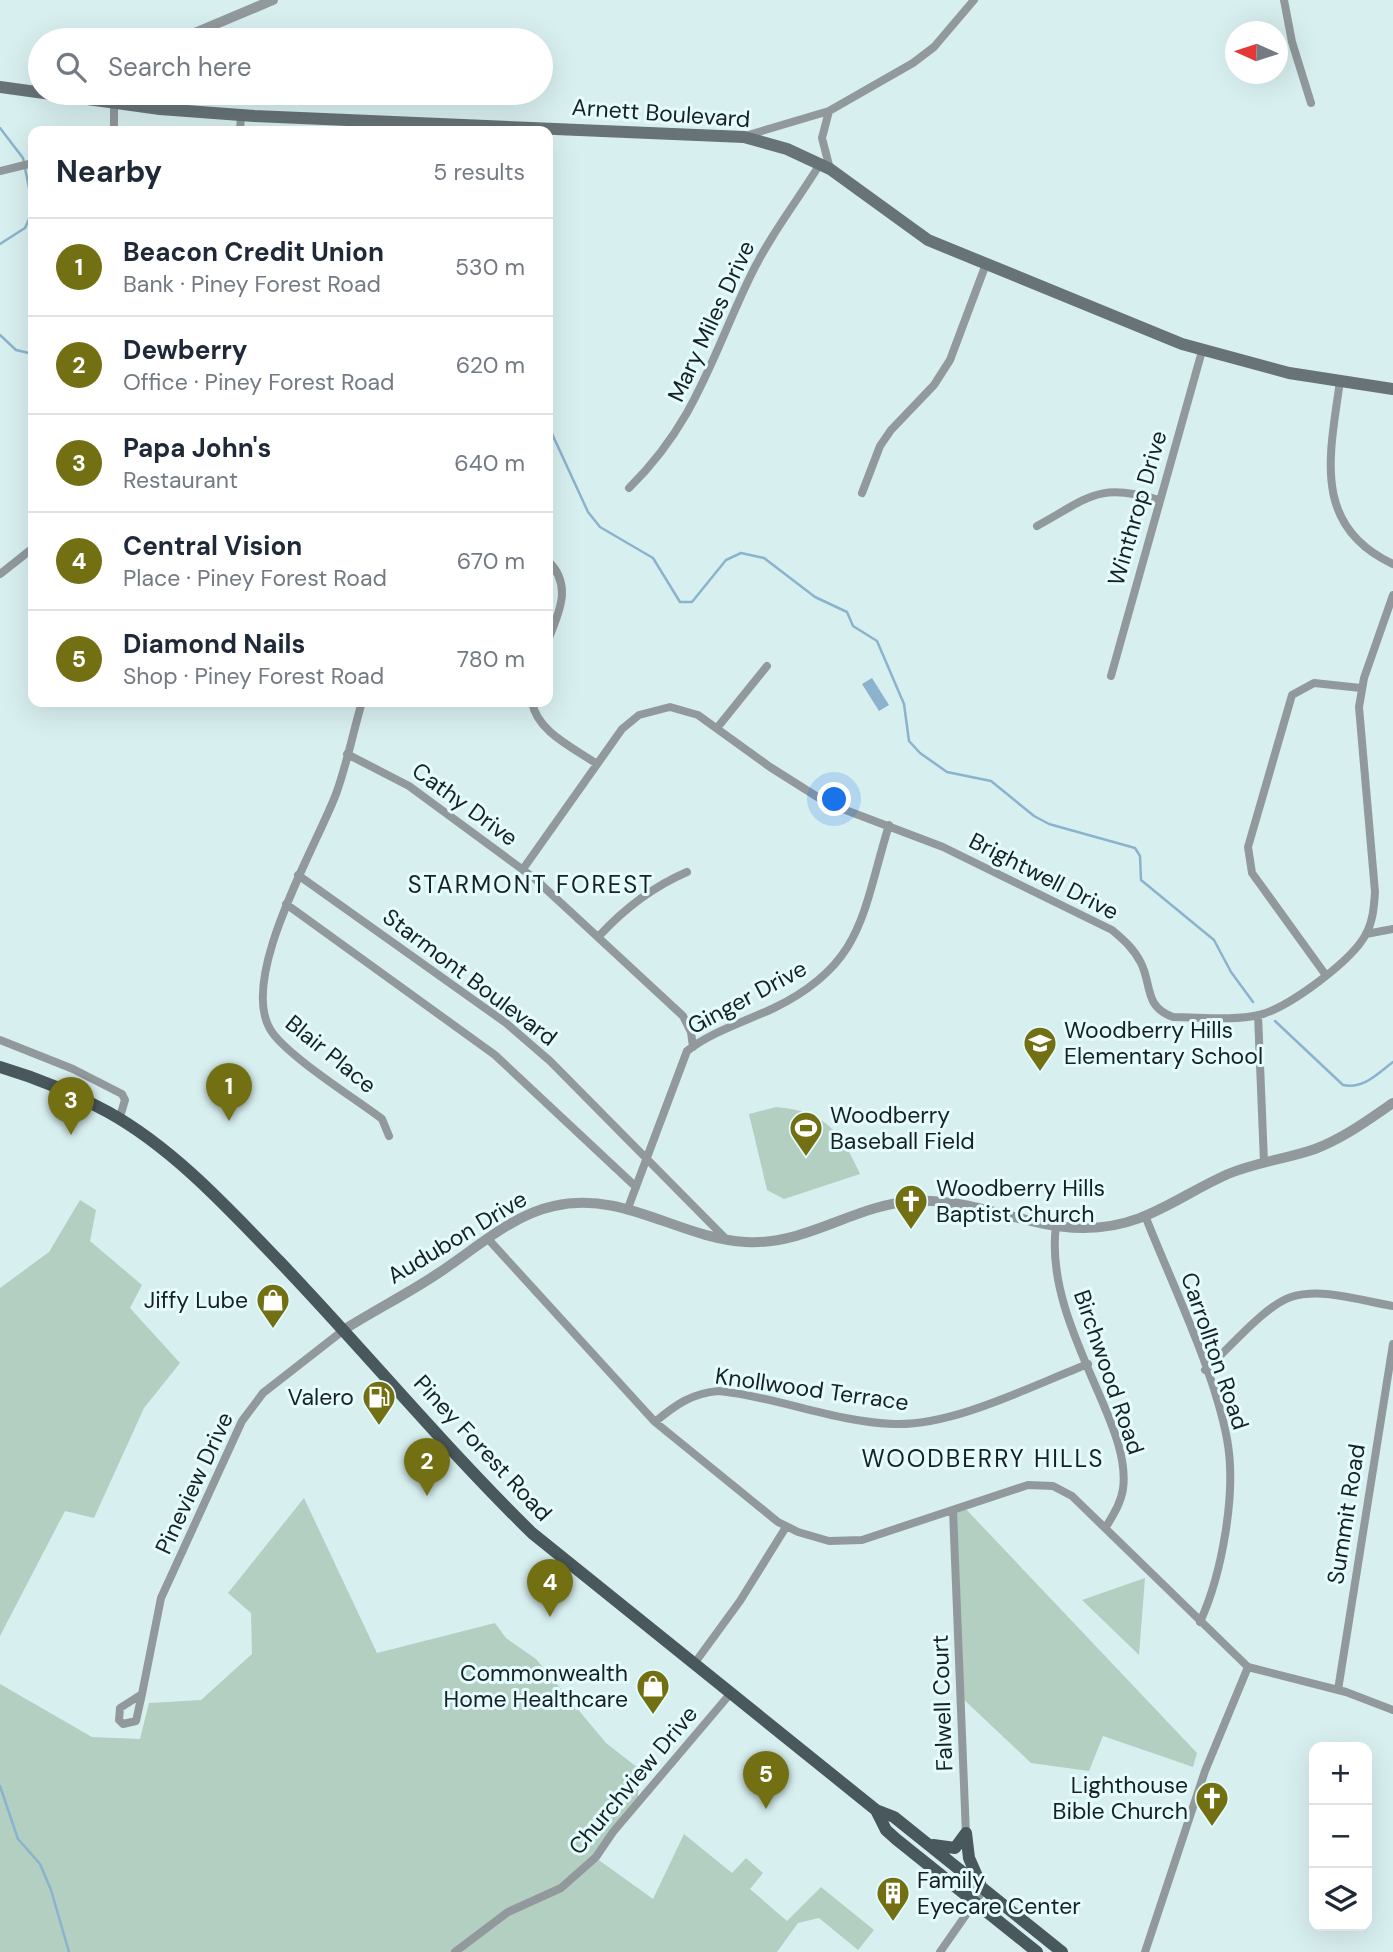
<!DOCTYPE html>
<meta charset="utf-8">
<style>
:root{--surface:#fff;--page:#f2f2f3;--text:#1f2937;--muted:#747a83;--line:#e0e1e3;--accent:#727012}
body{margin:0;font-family:"DM Sans",sans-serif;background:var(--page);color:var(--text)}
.controls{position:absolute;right:21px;bottom:21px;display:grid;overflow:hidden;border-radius:14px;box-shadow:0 7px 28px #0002}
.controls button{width:63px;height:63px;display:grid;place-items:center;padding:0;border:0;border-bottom:2px solid var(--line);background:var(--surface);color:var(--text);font:35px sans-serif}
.compass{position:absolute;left:1225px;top:21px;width:63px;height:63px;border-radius:50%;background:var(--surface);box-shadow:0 7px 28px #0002;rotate:273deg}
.you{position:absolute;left:835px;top:800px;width:24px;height:24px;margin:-18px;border:5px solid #fff;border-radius:50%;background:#1a73e8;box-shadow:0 0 0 10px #1a73e833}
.badge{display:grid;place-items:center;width:46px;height:46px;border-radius:50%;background:var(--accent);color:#fff;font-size:23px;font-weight:700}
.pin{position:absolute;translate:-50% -58px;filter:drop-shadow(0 2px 4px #0008)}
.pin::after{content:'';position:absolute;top:37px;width:24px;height:21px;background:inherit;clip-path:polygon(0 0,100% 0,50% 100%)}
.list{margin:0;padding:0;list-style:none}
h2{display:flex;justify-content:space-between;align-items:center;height:91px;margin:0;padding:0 28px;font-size:30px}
h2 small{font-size:23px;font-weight:400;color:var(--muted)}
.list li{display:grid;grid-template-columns:46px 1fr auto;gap:21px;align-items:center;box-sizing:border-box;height:98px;padding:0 28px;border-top:2px solid var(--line)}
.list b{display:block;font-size:26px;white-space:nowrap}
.list p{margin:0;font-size:23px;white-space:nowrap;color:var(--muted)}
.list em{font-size:23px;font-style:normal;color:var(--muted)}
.icon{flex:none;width:38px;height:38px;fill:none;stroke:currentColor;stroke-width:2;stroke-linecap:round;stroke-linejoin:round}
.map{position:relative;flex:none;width:1393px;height:1952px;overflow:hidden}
.search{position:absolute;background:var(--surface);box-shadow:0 7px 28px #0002;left:28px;top:28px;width:525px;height:77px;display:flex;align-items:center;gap:18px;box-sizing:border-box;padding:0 24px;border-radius:38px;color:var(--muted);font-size:26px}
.panel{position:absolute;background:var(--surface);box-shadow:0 7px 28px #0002;left:28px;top:126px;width:525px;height:581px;border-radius:14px}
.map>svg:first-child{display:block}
.green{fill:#b3cfc1}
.water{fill:#8bb3ce}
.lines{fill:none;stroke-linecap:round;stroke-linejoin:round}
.stream{stroke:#8bb3ce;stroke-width:2.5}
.minor{stroke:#91999c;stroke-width:8}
.tertiary{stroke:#91999c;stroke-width:10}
.secondary{stroke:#677377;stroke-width:12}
.primary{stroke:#49585d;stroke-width:12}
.labels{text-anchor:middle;stroke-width:6;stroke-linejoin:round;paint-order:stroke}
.street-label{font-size:23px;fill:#182121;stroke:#e5fcfe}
.poi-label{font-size:23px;fill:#182121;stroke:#e5fcfe;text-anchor:start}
.neighbourhood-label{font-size:24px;letter-spacing:2px;fill:#182121;stroke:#e5fcfe}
</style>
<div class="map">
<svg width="1393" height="1952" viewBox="0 0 1393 1952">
<rect width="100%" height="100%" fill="#d8eff0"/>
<path class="green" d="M776 1107C825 1111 841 1132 860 1174L784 1199 767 1190 749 1114Z
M80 1200 96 1210 90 1241 142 1285 130 1308 180 1363 144 1408 94 1518 65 1511 0 1636V1288L49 1252Z
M304 1498 377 1653 495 1623 506 1638 536 1659 606 1743 647 1775 638 1790V1805L596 1858 653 1899 684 1834 732 1873 746 1858 763 1873 750 1889 787 1921 821 1887 874 1930 858 1950 819 1918 798 1923 777 1952H0V1684L92 1737 140 1739 149 1703 201 1700 252 1654 251 1613 228 1593Z
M963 1506 1197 1753 1193 1767 1103 1736 1089 1771 1031 1763 960 1696 953 1510Z
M1145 1578 1139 1655 1082 1600Z"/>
<path class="water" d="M872 678 889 705 879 711 862 684Z"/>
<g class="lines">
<path class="stream" d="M0 128 23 158 33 208
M0 244 25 228 33 210
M0 335 16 350 33 354
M548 425 588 512 600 527 653 558 680 602H692L726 560 741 553 764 558 815 597 847 612 853 626 877 641 904 704 909 741 920 753 947 772 991 781 1034 816 1049 824 1135 848 1140 856 1141 880 1214 940 1231 972 1253 1002
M1275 1021 1343 1085C1364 1089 1377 1074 1393 1062
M0 1786 18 1839 40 1864 51 1890 69 1952"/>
<path class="minor" d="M1284 0 1292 42 1311 103
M114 103V131
M240 131 241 115
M745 136 829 111
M830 169 822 138 829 111 913 63 934 47 974 0
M0 171 33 163
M1340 381C1330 454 1311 526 1393 564
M629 488C696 422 711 358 750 277 769 237 797 201 820 164
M862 493 880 446 891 430 934 385 950 360 986 264
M1037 526C1090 497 1098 482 1159 500
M548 561C573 585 559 613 548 640
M0 574 33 548
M1111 676 1202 351
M362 702C353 732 347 764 336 794 316 847 239 976 270 1029 284 1054 356 1099 382 1119L389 1136
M532 702C537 732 574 748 597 764
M717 728 767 666
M347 754 409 786 534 878 683 1016 691 1032 693 1047
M523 869 622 729 639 715 670 707 698 715 770 767 827 803 943 847 1112 930C1124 940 1134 949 1141 963 1152 985 1144 1007 1173 1017 1200 1017 1233 1021 1259 1015 1288 1008 1352 961 1366 934 1373 921 1374 907 1375 892L1359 707 1364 678 1393 595
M298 875 506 1023 550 1061 726 1239
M286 904 495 1055 636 1187
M1366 934 1393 929
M599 936C625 908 652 887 687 872
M1325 974 1252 873 1248 847 1292 695 1314 683 1361 688
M1258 1015 1264 1162
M0 1040 73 1069 122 1094 125 1100 119 1120
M628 1208 687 1051C711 1032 746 1021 774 1008 864 964 862 913 889 825
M1146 1218C1172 1284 1214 1370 1227 1439 1237 1492 1222 1574 1200 1622
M1056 1226C1048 1285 1079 1347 1102 1401 1113 1427 1127 1460 1123 1489 1121 1503 1113 1515 1106 1527
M489 1240 655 1422 778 1522 798 1532 829 1541 862 1540 1028 1485 1053 1486 1072 1496 1248 1667 1346 1692 1393 1710
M1205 1370C1228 1350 1264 1306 1291 1297 1322 1287 1362 1301 1393 1306
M655 1422C675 1405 692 1393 719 1391 778 1397 834 1422 894 1424 954 1426 1031 1386 1088 1364
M953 1510 966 1835
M694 1664 740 1601 786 1527
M1338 1690 1393 1344
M142 1694 136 1721 123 1724 119 1720 120 1708 142 1694 161 1598 242 1421 263 1393 345 1329
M455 1952 508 1912 561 1888 596 1857 613 1832 730 1694
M940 1952 984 1889
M1145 1952 1205 1771 1248 1667"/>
<path class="tertiary" d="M178 40 273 0
M345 1329C375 1310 407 1294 437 1274 473 1251 511 1215 554 1206 624 1190 678 1238 746 1242 806 1246 855 1204 915 1201 972 1198 1025 1227 1082 1228 1143 1229 1176 1197 1228 1174 1257 1162 1286 1159 1315 1149 1344 1138 1368 1120 1393 1103"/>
<path class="secondary" d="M0 87 160 109 254 116 744 137 787 149 830 169 928 240 1182 344 1289 373 1393 389"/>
<path class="primary" d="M0 1067C37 1078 74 1093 108 1112 173 1148 228 1208 279 1261 365 1351 444 1447 532 1533L876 1810 894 1817 1062 1952
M876 1810 886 1830 896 1839 1037 1952
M966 1833 969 1858 980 1883
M933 1845 955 1848 966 1833"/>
</g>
<defs>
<symbol id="school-pin" viewBox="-11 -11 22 30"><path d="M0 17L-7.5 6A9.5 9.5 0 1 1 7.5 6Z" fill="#727012" stroke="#e5fcfe"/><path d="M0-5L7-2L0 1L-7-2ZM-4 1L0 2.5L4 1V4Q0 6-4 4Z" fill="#fff"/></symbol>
<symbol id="stadium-pin" viewBox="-11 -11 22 30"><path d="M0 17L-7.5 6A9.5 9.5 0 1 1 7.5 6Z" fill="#727012" stroke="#e5fcfe"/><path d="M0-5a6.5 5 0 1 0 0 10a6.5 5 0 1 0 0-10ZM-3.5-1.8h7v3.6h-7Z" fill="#fff"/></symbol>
<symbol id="church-pin" viewBox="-11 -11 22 30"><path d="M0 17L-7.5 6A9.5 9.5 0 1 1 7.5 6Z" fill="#727012" stroke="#e5fcfe"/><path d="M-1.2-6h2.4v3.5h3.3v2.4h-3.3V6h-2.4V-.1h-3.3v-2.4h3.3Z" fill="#fff"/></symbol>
<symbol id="shop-pin" viewBox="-11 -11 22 30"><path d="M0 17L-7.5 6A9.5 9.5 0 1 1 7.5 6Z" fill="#727012" stroke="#e5fcfe"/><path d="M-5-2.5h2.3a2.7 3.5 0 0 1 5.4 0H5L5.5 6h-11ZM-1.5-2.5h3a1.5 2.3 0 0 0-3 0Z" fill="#fff"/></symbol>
<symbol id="fuel-pin" viewBox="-11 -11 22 30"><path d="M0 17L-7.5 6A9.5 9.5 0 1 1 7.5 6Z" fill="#727012" stroke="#e5fcfe"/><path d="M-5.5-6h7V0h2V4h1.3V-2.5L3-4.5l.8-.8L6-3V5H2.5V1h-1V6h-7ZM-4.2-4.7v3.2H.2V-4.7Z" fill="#fff"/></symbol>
<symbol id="building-pin" viewBox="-11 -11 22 30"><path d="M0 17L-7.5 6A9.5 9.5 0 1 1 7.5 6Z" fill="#727012" stroke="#e5fcfe"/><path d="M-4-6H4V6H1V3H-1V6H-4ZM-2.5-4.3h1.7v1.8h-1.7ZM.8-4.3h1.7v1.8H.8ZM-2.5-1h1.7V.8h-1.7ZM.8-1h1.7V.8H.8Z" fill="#fff"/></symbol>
</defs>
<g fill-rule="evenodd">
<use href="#school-pin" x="1021" y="1024" width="38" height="52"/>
<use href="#stadium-pin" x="787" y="1109" width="38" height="52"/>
<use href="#church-pin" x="892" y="1182" width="38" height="52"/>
<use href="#shop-pin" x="254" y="1281" width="38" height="52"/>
<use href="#fuel-pin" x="360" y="1378" width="38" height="52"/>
<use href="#shop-pin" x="634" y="1667" width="38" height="52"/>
<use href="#church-pin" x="1193" y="1779" width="38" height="52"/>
<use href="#building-pin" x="874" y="1874" width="38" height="52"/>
</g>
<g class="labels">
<g class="street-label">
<text transform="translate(661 113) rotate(4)" y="8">Arnett Boulevard</text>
<text transform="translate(711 321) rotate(-65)" y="8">Mary Miles Drive</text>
<text transform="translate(1137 508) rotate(-74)" y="8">Winthrop Drive</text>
<text transform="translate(465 804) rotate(36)" y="8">Cathy Drive</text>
<text transform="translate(1044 876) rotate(27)" y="8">Brightwell Drive</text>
<text transform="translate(470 977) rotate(37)" y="8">Starmont Boulevard</text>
<text transform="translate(747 997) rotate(-28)" y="8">Ginger Drive</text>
<text transform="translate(331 1054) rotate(39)" y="8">Blair Place</text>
<text transform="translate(457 1237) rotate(-31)" y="8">Audubon Drive</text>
<text transform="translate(1215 1351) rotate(71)" y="8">Carrollton Road</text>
<text transform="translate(1109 1372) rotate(71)" y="8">Birchwood Road</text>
<text transform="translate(812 1389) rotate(8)" y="8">Knollwood Terrace</text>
<text transform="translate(483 1448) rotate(47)" y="8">Piney Forest Road</text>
<text transform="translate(194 1483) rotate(-65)" y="8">Pineview Drive</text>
<text transform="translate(1346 1514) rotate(-81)" y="8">Summit Road</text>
<text transform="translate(942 1703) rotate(-92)" y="8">Falwell Court</text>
<text transform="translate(633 1780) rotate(-50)" y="8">Churchview Drive</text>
</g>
<g class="poi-label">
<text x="1064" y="1038">Woodberry Hills<tspan x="1064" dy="26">Elementary School</tspan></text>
<text x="830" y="1123">Woodberry<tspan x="830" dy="26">Baseball Field</tspan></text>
<text x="936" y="1196">Woodberry Hills<tspan x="936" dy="26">Baptist Church</tspan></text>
<text x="248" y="1308" text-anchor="end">Jiffy Lube</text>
<text x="354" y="1405" text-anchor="end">Valero</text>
<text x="628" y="1681" text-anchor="end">Commonwealth<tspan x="628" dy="26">Home Healthcare</tspan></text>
<text x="1188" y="1793" text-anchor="end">Lighthouse<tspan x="1188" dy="26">Bible Church</tspan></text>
<text x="917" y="1888">Family<tspan x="917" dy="26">Eyecare Center</tspan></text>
</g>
<g class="neighbourhood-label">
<text x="531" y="893">STARMONT FOREST</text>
<text x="983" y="1467">WOODBERRY HILLS</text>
</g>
</g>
</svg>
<div class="controls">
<button>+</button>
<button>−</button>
<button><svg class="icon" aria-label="layers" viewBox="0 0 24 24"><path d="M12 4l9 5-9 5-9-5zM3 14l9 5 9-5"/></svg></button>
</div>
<svg class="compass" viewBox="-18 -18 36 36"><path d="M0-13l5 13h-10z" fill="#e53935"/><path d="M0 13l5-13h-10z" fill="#747a83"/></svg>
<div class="you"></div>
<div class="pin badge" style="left:229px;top:1121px">1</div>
<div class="pin badge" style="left:427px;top:1496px">2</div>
<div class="pin badge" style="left:71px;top:1135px">3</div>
<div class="pin badge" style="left:550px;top:1617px">4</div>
<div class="pin badge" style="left:766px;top:1809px">5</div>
<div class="search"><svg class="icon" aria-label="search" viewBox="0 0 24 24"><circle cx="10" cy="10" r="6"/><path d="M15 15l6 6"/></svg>Search here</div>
<section class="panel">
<h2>Nearby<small>5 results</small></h2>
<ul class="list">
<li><span class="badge">1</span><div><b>Beacon Credit Union</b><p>Bank · Piney Forest Road</p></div><em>530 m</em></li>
<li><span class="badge">2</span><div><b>Dewberry</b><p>Office · Piney Forest Road</p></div><em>620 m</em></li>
<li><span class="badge">3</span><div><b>Papa John's</b><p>Restaurant</p></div><em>640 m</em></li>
<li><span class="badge">4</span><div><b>Central Vision</b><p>Place · Piney Forest Road</p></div><em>670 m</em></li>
<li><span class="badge">5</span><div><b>Diamond Nails</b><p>Shop · Piney Forest Road</p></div><em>780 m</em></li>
</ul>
</section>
</div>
